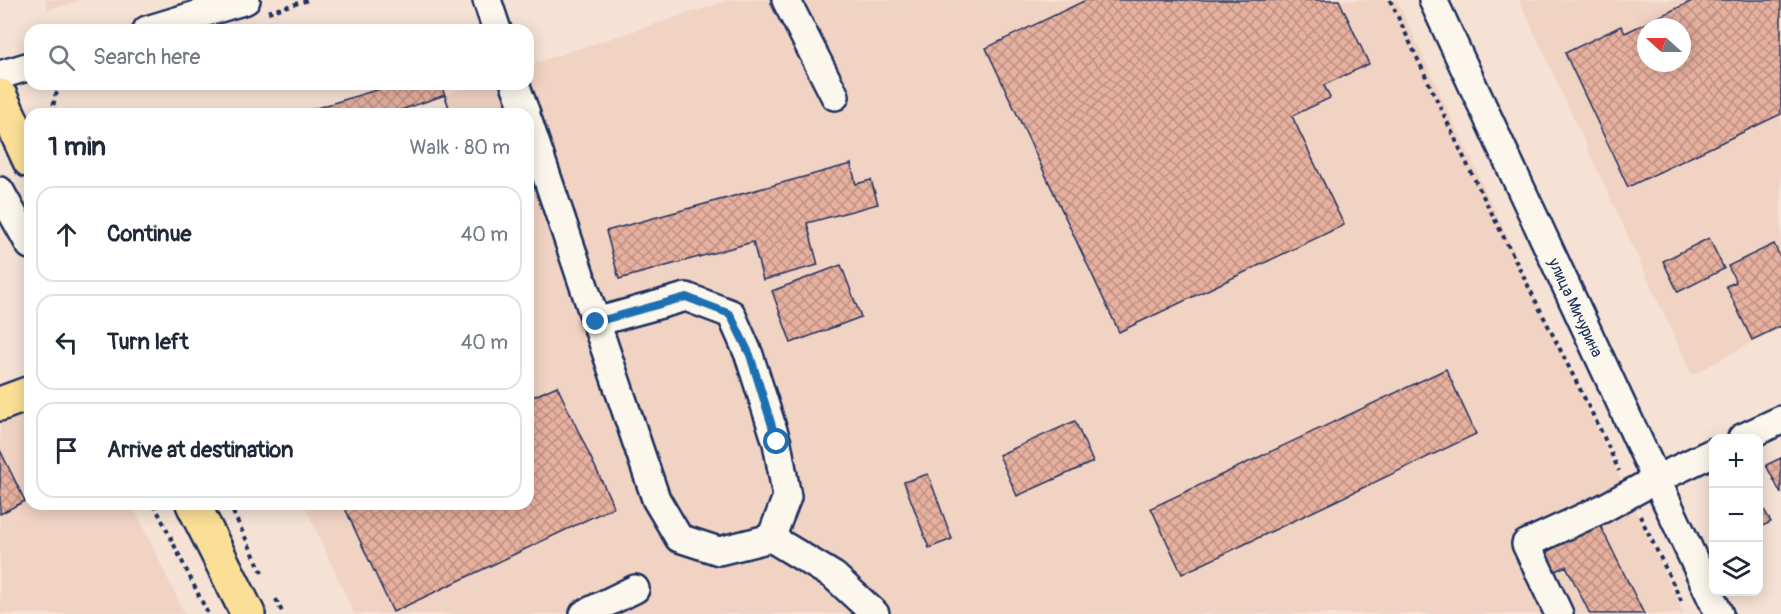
<!DOCTYPE html>
<meta charset="utf-8">
<style>
:root{--surface:#fff;--page:#f6f6f7;--text:#1f2937;--muted:#747a83;--line:#e0e1e3}
body{margin:0;font-family:Pangolin,sans-serif;background:var(--page);color:var(--text)}
.controls{position:absolute;right:18px;bottom:18px;display:grid;overflow:hidden;border-radius:12px;box-shadow:0 3px 15px #0003}
.controls button{width:54px;height:54px;display:grid;place-items:center;padding:0;border:0;border-bottom:2px solid var(--line);background:var(--surface);color:var(--text);font:30px sans-serif}
.compass{position:absolute;left:1637px;top:18px;width:54px;height:54px;border-radius:50%;background:var(--surface);box-shadow:0 3px 15px #0003;rotate:291deg}
.stop{position:absolute;width:18px;height:18px;margin:-14px;border:4px solid #1f6fb2;border-radius:50%;background:#fff}
.stop.end{background:#1f6fb2;border-color:#fff;box-shadow:0 2px 6px #0008}
.list{margin:0;padding:0;list-style:none}
h2{display:flex;justify-content:space-between;align-items:center;height:78px;margin:0;padding:0 24px;font-size:26px}
h2 small{font-size:20px;font-weight:400;color:var(--muted)}
.list li{display:grid;grid-template-columns:39px 1fr auto;gap:18px;align-items:center;box-sizing:border-box;height:96px;margin:0 12px 12px;padding:0 12px;border:2px solid var(--line);border-radius:18px}
.list b{display:block;font-size:22px;white-space:nowrap}
.list em{font-size:20px;font-style:normal;color:var(--muted)}
.icon{flex:none;width:33px;height:33px;fill:none;stroke:currentColor;stroke-width:2;stroke-linecap:round;stroke-linejoin:round}
.map{position:relative;flex:none;width:1781px;height:614px;overflow:hidden}
.search{position:absolute;background:var(--surface);box-shadow:0 3px 15px #0003;left:24px;top:24px;width:510px;height:66px;display:flex;align-items:center;gap:15px;box-sizing:border-box;padding:0 21px;border-radius:18px;color:var(--muted);font-size:22px}
.panel{position:absolute;background:var(--surface);box-shadow:0 3px 15px #0003;left:24px;top:108px;width:510px;height:402px;border-radius:18px}
.map>svg:first-child{display:block}
.built{fill:#f1d3c4;fill-rule:evenodd}
.building{fill:url(#building-cross-hatch);stroke:#1b2f5e;stroke-width:1.5;fill-rule:evenodd}
.lines{fill:none;stroke-linecap:round;stroke-linejoin:round}
.minor-casing{stroke:#1b2f5e;stroke-width:32}
.major-casing{stroke:#1b2f5e;stroke-width:38}
.path{stroke:#1b2f5e;stroke-width:4;stroke-dasharray:4.5 4.5;stroke-linecap:butt}
.minor{stroke:#fbf7ec;stroke-width:27}
.major{stroke:#fbdf96;stroke-width:33}
.route{stroke:#1f6fb2;stroke-width:8}
.labels{text-anchor:middle;stroke-width:4.5;stroke-linejoin:round;paint-order:stroke}
.street-label{font-size:16px;fill:#1b2f5e;stroke:#fbf7ec}
</style>
<div class="map">
<svg width="1781" height="614" viewBox="0 0 1781 614">
<defs>
<pattern id="building-cross-hatch" width="8" height="8" patternUnits="userSpaceOnUse" patternTransform="scale(1.5)"><rect width="8" height="8" fill="#e8b09e"/><path d="M0 0l8 8M0 8l8-8" fill="none" stroke="#bb9084"/></pattern>
</defs>
<rect width="100%" height="100%" fill="#f5e2d5"/>
<filter id="ink" filterUnits="userSpaceOnUse"><feTurbulence type="fractalNoise" baseFrequency=".0167" numOctaves="2"/><feDisplacementMap in="SourceGraphic" scale="12" xChannelSelector="R" yChannelSelector="G"/><feConvolveMatrix kernelMatrix="1 2 1 2 8 2 1 2 1" color-interpolation-filters="sRGB"/></filter>
<g filter="url(#ink)">
<path class="built" d="M45 0H81L48 10Z
M730 0H1397L1578 389 1684 614H354L304 504H528V114H451L445 95 475 84H528V65Z
M1519 0H1781V327L1692 375ZM1646 27H1682V63H1646Z
M30 413V504H132L185 614H0V424Z"/>
<path class="building" d="M1086 0H1339L1369 64 1324 85 1330 98 1292 116 1344 225 1119 332 986 48Z
M1694 0H1781V114L1628 187 1565 53 1621 26 1625 33ZM1646 27H1682V63H1646Z
M396 84H441L451 114H297Z
M445 95 451 114H389Z
M851 164 856 184 871 180 878 204 807 223 818 265 763 280 753 242 619 279 606 231Z
M1709 238 1724 269 1678 292 1663 261Z
M1774 244 1781 259V326L1752 340 1726 286 1736 282 1728 266Z
M841 265 861 317 791 343 772 291Z
M1446 369 1476 434 1182 574 1151 508Z
M557 386 614 507 393 612 343 504H528V399Z
M1075 421 1093 462 1017 496 999 455Z
M0 450 25 501 0 514Z
M1781 458V494L1766 465Z
M928 474 952 539 929 548 904 482Z
M1758 499 1771 522 1758 528Z
M1600 525 1644 614H1590L1566 566 1553 572 1544 553Z"/>
<g class="lines">
<defs>
<g id="minor">
<path d="M487 0 497 30"/>
<path d="M786 0 835 96"/>
<path id="s1" d="M1433 0 1719 614"/>
<path d="M147 30 246 0"/>
<path d="M0 75 30 66"/>
<path d="M515 84 526 114"/>
<path d="M528 121 656 499 679 538 719 551 771 538 834 576 875 614"/>
<path d="M0 191 30 245"/>
<path d="M596 322 686 297 731 314 749 355 777 443 787 497 771 538"/>
<path d="M1742 438 1781 420"/>
<path d="M584 614 635 589"/>
<path d="M1559 614 1526 544 1602 509 1657 479 1714 452"/>
</g>
<path id="major" d="M0 96 30 161
M0 404 30 393
M193 504 248 614"/>
</defs>
<use href="#minor" class="minor-casing"/>
<use href="#major" class="major-casing"/>
<path class="path" d="M1390 0 1466 162 1603 435 1619 471
M268 12 309 0
M52 114 55 96 63 84
M154 504 208 614
M229 504 264 576
M1640 516 1683 604
M276 599 283 614"/>
<use href="#minor" class="minor"/>
<use href="#major" class="major"/>
</g>
</g>
<g class="lines" filter="url(#ink)">
<path class="route" d="M596 322 686 297 730 314 750 355 777 442"/>
</g>
<g class="labels">
<g class="street-label">
<text dy="6" stroke="none"><textPath href="#s1" startOffset="339">улица Мичурина</textPath></text>
</g>
</g>
</svg>
<div class="controls">
<button>+</button>
<button>−</button>
<button><svg class="icon" aria-label="layers" viewBox="0 0 24 24"><path d="M12 4l9 5-9 5-9-5zM3 14l9 5 9-5"/></svg></button>
</div>
<svg class="compass" viewBox="-18 -18 36 36"><path d="M0-13l5 13h-10z" fill="#e53935"/><path d="M0 13l5-13h-10z" fill="#747a83"/></svg>
<div class="stop" style="left:777px;top:442px"></div>
<div class="stop end" style="left:596px;top:322px"></div>
<div class="search"><svg class="icon" aria-label="search" viewBox="0 0 24 24"><circle cx="10" cy="10" r="6"/><path d="M15 15l6 6"/></svg>Search here</div>
<section class="panel">
<h2>1 min<small>Walk · 80 m</small></h2>
<ul class="list">
<li><svg class="icon" aria-label="ahead" viewBox="0 0 24 24"><path d="M12 20V5M6 11l6-6 6 6"/></svg><div><b>Continue</b></div><em>40 m</em></li>
<li><svg class="icon" aria-label="left" viewBox="0 0 24 24"><path d="M17 20v-9H6M10 6l-5 5 5 5"/></svg><div><b>Turn left</b></div><em>40 m</em></li>
<li><svg class="icon" aria-label="arrive" viewBox="0 0 24 24"><path d="M6 21V4h12l-3 4 3 4H6"/></svg><div><b>Arrive at destination</b></div></li>
</ul>
</section>
</div>
